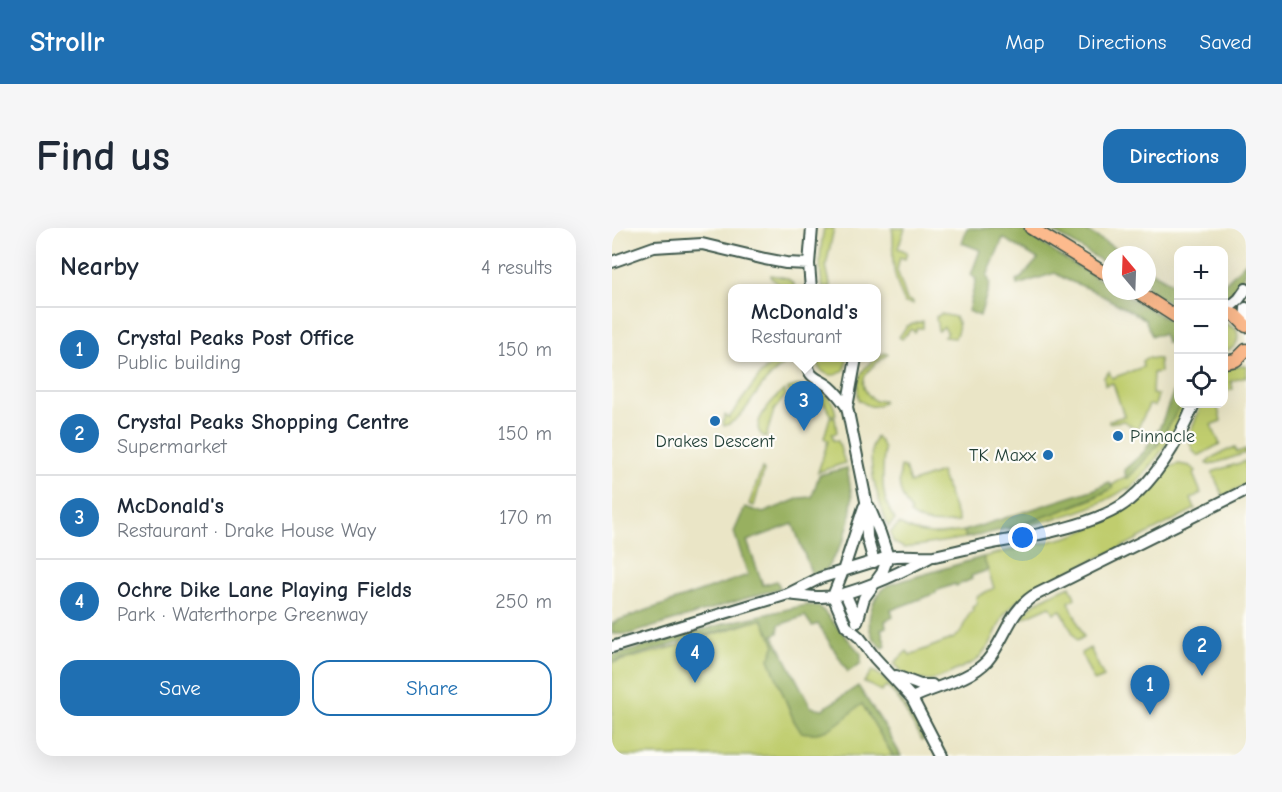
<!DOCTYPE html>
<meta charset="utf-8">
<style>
:root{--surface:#fff;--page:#f6f6f7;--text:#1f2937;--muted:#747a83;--line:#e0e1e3;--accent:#1f6fb2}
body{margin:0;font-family:"Comic Neue",sans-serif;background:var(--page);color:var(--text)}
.controls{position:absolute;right:18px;top:18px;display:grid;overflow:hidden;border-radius:12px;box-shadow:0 6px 24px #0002}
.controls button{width:54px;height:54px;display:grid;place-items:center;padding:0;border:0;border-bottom:2px solid var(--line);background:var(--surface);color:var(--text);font:30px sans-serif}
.compass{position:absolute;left:490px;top:18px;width:54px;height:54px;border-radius:50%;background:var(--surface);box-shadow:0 6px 24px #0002;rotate:341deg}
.you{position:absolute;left:411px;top:310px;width:21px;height:21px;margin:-15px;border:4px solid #fff;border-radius:50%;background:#1a73e8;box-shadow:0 0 0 9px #1a73e833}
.badge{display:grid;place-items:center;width:39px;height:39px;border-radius:50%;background:var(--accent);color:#fff;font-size:20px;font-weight:700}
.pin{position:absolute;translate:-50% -50px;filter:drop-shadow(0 2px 3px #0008)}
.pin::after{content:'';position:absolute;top:32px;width:21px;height:18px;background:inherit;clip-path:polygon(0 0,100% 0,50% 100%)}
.popup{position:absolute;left:116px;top:56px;width:153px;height:78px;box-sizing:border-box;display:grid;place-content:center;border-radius:12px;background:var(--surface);filter:drop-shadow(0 2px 4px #0005);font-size:20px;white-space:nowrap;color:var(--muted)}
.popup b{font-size:22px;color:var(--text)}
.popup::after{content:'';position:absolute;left:50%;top:100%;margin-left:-12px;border:12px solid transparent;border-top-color:var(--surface)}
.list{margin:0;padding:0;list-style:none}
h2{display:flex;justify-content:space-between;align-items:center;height:78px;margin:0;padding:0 24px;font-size:26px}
h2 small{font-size:20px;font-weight:400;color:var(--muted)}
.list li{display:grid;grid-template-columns:39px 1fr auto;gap:18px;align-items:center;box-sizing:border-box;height:84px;padding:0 24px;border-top:2px solid var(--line)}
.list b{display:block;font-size:22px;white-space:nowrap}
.list p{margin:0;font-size:20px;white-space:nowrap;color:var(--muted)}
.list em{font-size:20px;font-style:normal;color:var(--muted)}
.actions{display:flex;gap:12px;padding:18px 24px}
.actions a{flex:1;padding:14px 0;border:2px solid var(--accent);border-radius:18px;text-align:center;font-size:21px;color:var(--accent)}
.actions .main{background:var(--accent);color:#fff}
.icon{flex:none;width:33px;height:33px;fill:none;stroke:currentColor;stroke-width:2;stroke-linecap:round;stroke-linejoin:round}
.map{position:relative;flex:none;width:634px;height:528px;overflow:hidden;border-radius:18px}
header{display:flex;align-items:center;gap:36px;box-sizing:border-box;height:84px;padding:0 30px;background:var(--accent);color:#fff}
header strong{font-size:28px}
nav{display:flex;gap:33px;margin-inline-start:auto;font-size:21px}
.intro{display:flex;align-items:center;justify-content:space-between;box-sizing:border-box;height:144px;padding:0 36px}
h1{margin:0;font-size:42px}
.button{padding:15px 27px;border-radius:18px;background:var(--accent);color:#fff;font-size:21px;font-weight:700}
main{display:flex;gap:36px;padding:0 36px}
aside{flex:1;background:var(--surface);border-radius:18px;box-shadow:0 6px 24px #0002}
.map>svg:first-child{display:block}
.green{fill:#c0cd6e;stroke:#708551;stroke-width:1.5}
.forest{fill:#98b061;stroke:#5c764a;stroke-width:1.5}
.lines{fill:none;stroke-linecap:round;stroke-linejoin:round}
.minor-casing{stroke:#3d564a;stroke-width:14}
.major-casing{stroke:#3d564a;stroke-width:15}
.minor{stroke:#fff;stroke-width:10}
.major{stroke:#fcba8d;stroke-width:12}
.poi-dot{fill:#1f6fb2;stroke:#fdfcf7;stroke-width:2}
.labels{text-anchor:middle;stroke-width:4.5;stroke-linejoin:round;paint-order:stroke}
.poi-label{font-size:18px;fill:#1f3d34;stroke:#fdfcf7;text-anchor:start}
</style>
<header>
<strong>Strollr</strong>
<nav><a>Map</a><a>Directions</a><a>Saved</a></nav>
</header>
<div class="intro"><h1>Find us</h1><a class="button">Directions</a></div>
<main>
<aside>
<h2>Nearby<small>4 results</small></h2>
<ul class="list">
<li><span class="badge">1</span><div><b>Crystal Peaks Post Office</b><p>Public building</p></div><em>150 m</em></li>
<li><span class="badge">2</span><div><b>Crystal Peaks Shopping Centre</b><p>Supermarket</p></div><em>150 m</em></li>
<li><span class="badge">3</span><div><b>McDonald's</b><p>Restaurant · Drake House Way</p></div><em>170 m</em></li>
<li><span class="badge">4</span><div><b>Ochre Dike Lane Playing Fields</b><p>Park · Waterthorpe Greenway</p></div><em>250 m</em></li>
</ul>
<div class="actions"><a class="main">Save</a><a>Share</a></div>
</aside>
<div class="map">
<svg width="634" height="528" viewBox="0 0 634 528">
<rect width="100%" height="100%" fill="#fdfcf7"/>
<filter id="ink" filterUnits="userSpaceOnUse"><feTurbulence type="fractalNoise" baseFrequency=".0167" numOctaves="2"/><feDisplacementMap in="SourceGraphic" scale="12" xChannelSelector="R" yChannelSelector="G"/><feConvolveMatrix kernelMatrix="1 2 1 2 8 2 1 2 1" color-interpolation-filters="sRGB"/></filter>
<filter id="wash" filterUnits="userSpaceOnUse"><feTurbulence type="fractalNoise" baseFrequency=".008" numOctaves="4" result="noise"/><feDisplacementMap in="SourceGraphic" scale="24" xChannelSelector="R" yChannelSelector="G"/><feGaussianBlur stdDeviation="1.35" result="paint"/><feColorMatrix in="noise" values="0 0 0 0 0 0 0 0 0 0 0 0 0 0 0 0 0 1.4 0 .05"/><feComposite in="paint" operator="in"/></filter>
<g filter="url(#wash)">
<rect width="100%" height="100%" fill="#eae5c6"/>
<path class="green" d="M212 0H222L214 38 219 60H211C206 40 208 20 212 0Z
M280 0H293L286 20 295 24 293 31 288 29 285 42 295 72 301 74V76L293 75C287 63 282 48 281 34 280 22 283 12 280 0Z
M159 47 175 50 182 56V60H172L159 50Z
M329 86 343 89C349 96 346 102 343 110L332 109 336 105 332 99 326 103 324 89Z
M311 93V100H305L303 104 299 101 290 111 287 109 295 98Z
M612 95 624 101C629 112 623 122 612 123Z
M272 125 276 126C258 139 238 154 263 173L271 172 272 174C262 181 257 179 247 172 242 148 253 136 272 125Z
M165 130H182C171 136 162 144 153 154 140 169 132 191 112 198L111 194 113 187 117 190 148 147Z
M205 130H235L233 141C225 149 216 149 208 141Z
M534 130 547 131 548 144 541 145 540 166 546 167 543 178 537 177 525 202 512 193 497 195V193L512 188 501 155 493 157 492 149 497 144 500 150 531 139 530 133Z
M634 138V149L619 153 621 161 612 164V144L619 139Z
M185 158C205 158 221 166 224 187H218C215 170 193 163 177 165L176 160Z
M172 162 174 167 162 182 154 209C132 201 162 170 172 162Z
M569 176H575C558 210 545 236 517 262L515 260C480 284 437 292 396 302L478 272 501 260 500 257 513 249 514 250 546 217Z
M590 176H605L609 193 599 197 608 216 586 228 581 223 576 209Z
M218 189 223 190 225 205 220 206 221 212 226 213 233 235 206 244 216 213 212 210Z
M264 209 269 214 272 221C271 249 267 267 283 292L276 299C268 276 251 231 264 209Z
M623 219 625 224 634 221V225L598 237 595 236V234L605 227Z
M634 233V257L611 268 600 244Z
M567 236 578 238 584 243 581 246 589 265 579 271 583 281 508 320 425 358 404 374 392 387 377 418 364 433 334 447 317 453 303 451 291 445 282 435 295 423 298 427 342 410 348 405 358 384 361 383 360 379 365 376 364 369 382 360 371 329C398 321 425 317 452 310 477 303 501 289 522 274 537 263 548 239 567 236Z
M289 239 293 240 298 255 329 244 347 294C328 296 314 298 298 286L299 283C288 268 285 257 289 239Z
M150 240 152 243 142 278 137 276Z
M287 296C311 309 326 307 352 303L354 310 292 320 281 314 278 305Z
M458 358 463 370 457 374 472 409 465 413 449 382 442 385 438 378 409 391C419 373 440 366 458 358Z
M150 391 163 417 157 431 182 493 214 503 250 475 281 528H0V435L62 419Z
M478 420 492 449 482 453 469 425Z
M260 443C277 447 304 495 313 511L310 512 285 469 274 458 269 463 252 454Z"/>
<path class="forest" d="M355 0H408L448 28 499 58V63H507L563 96 566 102V176H569C554 205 538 229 515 251L512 242 532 224 548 199 564 157 559 115H555L551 106 540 108 533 91 478 61 455 52 443 45 405 57 404 52 409 50 426 31 391 10 375 48 378 55 368 88 356 83 364 51 359 47 368 22 350 15Z
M436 0H470L514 27H499V39Z
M634 34C634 50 622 64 612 76V56Z
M535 41 566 59V78L550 71 535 62Z
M235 240 240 269 238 291 232 312 214 342 200 347 181 296 135 313 151 357 165 353 168 360 18 406H0V396L7 392 136 347 122 304 133 279 151 285 188 270 200 269 207 247Z
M497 254 501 260C455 283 404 300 354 310L352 303 483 261Z
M371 329 376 342 359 348 360 351 344 358 343 356 324 363V365L279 382 281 389 273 393 274 399 269 401 274 418 271 420C248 404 257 372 276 357Z
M194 377 207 378 249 426V435L236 444 206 396 200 398 193 388 167 397 166 405 161 407 199 479 211 481 246 458 273 499 289 528H281L250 476C229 491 218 510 189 504L182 493 157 431 163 417 150 391 0 434V428L115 395Z"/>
</g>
<g filter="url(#ink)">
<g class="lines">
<defs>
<path id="minor" d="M0 34 42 19 90 16 153 31 174 35 197 36
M199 61 197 36 200 0
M612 84 627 71 634 61
M633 95 634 80
M195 130C195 151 205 149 218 159 225 165 230 172 235 179
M244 130 235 179 254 273 255 309 262 334
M257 279 268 305 276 329
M233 365 245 392
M176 366C193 368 211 371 227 367 259 359 289 344 318 329
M221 368 234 398 247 409 263 430 300 470 330 528
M221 368 231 343 252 279
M245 394 252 370 270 345 276 329
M0 419 176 366 208 350 276 329C291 326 306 329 322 328 338 325 355 320 371 317 412 309 483 299 516 273 547 248 567 212 582 176
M284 448 308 457H320
M300 470C324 458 356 453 375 433 393 412 397 384 421 368L634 262"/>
<path id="major" d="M419 0 499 49
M524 63 566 90
M612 84 623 87 634 98
M612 134 624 132 634 122"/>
</defs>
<use href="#minor" class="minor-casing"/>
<use href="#major" class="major-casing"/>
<use href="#minor" class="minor"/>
<use href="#major" class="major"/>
</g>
</g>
<g class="poi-dot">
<circle cx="103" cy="193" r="6"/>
<circle cx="506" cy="208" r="6"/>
<circle cx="436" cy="227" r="6"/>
</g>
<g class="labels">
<g class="poi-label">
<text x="518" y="214">Pinnacle</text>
<text x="103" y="219" text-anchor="middle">Drakes Descent</text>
<text x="424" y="233" text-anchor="end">TK Maxx</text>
</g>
</g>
</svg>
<div class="controls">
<button>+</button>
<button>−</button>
<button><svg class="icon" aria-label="locate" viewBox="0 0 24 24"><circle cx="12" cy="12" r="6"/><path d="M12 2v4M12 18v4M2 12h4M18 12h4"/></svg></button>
</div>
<svg class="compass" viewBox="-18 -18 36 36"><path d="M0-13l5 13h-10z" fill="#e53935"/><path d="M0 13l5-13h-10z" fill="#747a83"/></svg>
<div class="you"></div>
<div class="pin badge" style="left:538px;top:487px">1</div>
<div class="pin badge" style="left:590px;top:448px">2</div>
<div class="pin badge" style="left:192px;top:203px">3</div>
<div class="popup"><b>McDonald's</b>Restaurant</div>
<div class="pin badge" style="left:83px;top:455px">4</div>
</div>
</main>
